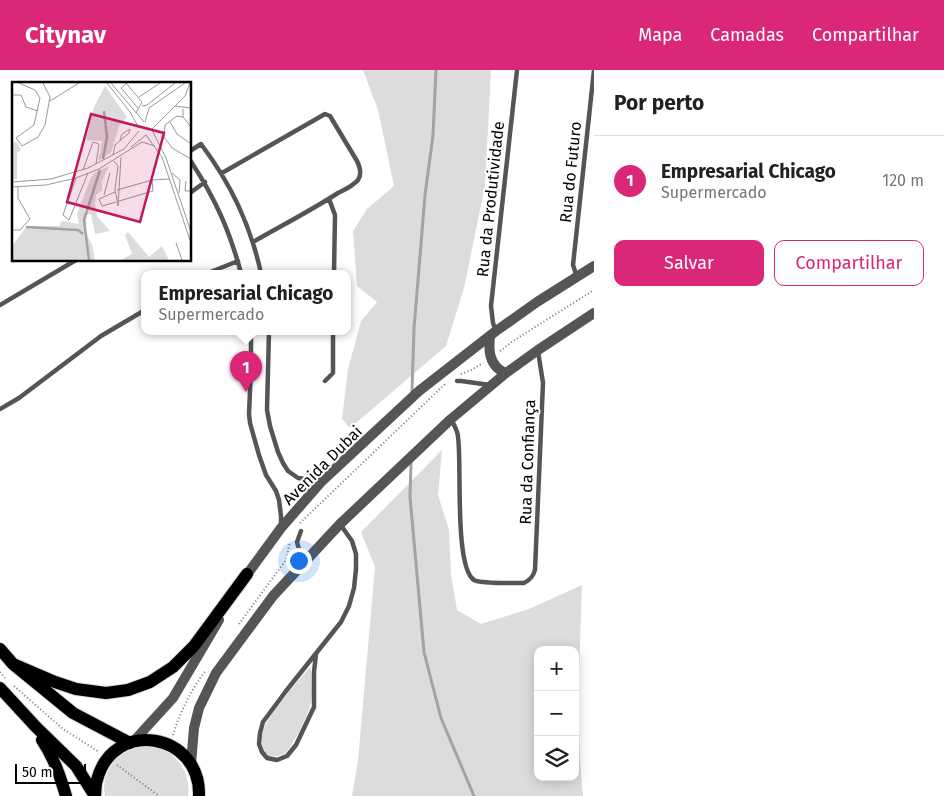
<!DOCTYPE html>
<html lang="pt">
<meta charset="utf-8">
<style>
:root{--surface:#fff;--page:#f2f2f2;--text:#202124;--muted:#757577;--line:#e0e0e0;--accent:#db2777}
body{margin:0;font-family:"Fira Sans",sans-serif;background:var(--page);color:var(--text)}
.controls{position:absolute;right:15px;bottom:15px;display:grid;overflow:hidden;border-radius:10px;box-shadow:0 2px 12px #0003}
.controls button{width:45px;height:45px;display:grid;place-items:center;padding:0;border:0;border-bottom:1px solid var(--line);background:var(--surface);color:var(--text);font:25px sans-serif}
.scale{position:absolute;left:15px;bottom:12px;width:71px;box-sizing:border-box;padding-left:5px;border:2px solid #000;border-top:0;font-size:14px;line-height:18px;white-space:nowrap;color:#000;-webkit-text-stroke:4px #fff;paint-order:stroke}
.you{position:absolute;left:298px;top:490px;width:18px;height:18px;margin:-12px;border:4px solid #fff;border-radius:50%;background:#1a73e8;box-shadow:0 0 0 8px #1a73e833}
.badge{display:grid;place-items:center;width:32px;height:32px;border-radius:50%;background:var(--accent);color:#fff;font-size:16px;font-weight:700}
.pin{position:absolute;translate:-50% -41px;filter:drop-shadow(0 1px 2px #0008)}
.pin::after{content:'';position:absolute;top:26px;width:18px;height:15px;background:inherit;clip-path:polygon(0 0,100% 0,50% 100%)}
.popup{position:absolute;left:141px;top:200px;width:210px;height:65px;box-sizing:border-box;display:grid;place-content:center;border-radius:10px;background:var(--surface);filter:drop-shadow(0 1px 4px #0005);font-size:16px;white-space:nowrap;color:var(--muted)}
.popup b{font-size:19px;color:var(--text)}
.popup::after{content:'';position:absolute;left:50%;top:100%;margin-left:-10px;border:10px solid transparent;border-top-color:var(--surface)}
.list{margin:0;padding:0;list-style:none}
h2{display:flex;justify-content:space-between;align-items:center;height:65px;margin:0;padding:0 20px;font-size:21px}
h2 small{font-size:16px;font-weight:400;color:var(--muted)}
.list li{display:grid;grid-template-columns:32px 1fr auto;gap:15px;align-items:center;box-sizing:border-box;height:90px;padding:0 20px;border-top:1px solid var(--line)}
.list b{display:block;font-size:19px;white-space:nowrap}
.list p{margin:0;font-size:16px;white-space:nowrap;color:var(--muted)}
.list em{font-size:16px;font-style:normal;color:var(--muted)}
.actions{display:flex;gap:10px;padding:15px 20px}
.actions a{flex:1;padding:11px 0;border:1px solid var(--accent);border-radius:10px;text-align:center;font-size:18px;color:var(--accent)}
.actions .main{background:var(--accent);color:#fff}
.icon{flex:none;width:28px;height:28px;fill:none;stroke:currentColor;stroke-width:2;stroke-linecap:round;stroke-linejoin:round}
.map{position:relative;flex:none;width:594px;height:726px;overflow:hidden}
header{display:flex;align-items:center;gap:30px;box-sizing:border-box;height:70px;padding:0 25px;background:var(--accent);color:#fff}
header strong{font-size:24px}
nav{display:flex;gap:28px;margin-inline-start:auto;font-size:18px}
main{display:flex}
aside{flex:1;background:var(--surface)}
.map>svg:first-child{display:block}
.green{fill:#dcdcdc;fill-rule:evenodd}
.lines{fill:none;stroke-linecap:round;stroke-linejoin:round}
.stream{stroke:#a3a3a3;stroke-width:3}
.primary-casing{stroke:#dbdbdb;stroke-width:14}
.path{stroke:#777;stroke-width:2;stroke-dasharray:1 2.5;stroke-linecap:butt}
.service{stroke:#555;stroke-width:4.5}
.tertiary{stroke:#555;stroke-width:10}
.primary{stroke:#000;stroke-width:12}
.labels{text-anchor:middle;stroke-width:4;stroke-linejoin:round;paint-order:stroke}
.street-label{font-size:16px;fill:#000;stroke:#fff}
.inset-river{fill:none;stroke:#a3a3a3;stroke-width:2.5}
.inset-road{fill:none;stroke:#999;stroke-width:1}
.view{fill:#c2185b;fill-opacity:0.15;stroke:#c2185b;stroke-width:2.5}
.inset-edge{fill:none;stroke:#000;stroke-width:2.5}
</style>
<header>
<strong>Citynav</strong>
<nav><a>Mapa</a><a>Camadas</a><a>Compartilhar</a></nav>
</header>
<main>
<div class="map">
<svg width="594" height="726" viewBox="0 0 594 726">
<rect width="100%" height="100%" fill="#fff"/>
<path class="green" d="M363 0H491L485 116 464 218 446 276 350 358 342 349 348 299 361 251 377 232 357 216 353 161 367 139 394 116 378 40Z
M442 380 438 425 449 460 451 505 457 540 481 554 529 539 582 515 578 631 580 690 583 726H352L358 691 375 497 361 462ZM538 580H575V707H538Z
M311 596C311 608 313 620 311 632 310 641 292 679 284 684 279 687 274 686 268 686 251 666 273 643 285 627 293 616 302 606 311 596Z
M149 676C153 677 158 678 161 679 180 686 191 707 188 726H105C100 705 116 682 137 678 141 677 145 677 149 676Z"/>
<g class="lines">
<path class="stream" d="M412 321 414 259 425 125 433 65 436 0
M411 393 410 427 424 582 441 648 474 726"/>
<defs>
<path id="primary" d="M0 579 13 594 73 643 130 673
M13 594 55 612 76 619 106 623 128 620 150 612 173 597 194 576 247 504
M0 618 36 657 76 696 95 726
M42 670C54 688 60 706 66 726
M95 726C96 721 95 715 97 710 113 648 201 662 199 726"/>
</defs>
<use href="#primary" class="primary-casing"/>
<path class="path" d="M500 281 513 271 594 220
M461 304 471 300 483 293
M300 453 445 314
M239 554 286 490 290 472
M0 602 5 608
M14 616 63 659 99 682
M173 665C180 642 191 620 206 600
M117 695 159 726"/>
<path class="service" d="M190 81 201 74C231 114 250 154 261 203
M190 90C215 128 229 159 241 203
M222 103 325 44 330 46 357 91C360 97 362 104 358 110 353 116 344 120 338 123 310 141 281 156 253 172
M190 123 205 112
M329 129 335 145 334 203
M208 203 238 191
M577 207 573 195 594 0
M0 235 76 190
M251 261V298L249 344 250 353 259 385 266 405 276 421 279 430 281 446V456
M269 261 267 340 270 356 278 382 283 393 288 401 298 408 321 411
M496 261 493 253 491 236 517 0
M325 311 333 303V261
M457 311H461L490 315
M0 339 19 328 101 266 145 240
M451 349C454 355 458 361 458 367 462 393 454 497 474 510 481 514 514 513 524 513 530 510 533 507 535 500L543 313 538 281
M301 461 297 472 303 494
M316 584 314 602V637L296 675 287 686 277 690 267 688 262 682 259 674 260 663 263 652 286 621 341 552 349 536 354 518 356 499V484L352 471 340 454"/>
<path class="tertiary" d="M490 267C488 282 490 297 506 303
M243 510 281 458 322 411 419 321 496 261 537 232 594 196
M132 673 173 628 219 550
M191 694 194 658 199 638 216 603 273 526 340 454 451 349 506 303 538 280 594 243"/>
<use href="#primary" class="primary"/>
</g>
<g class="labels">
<g class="street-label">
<text transform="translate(570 102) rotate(-84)" y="6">Rua do Futuro</text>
<text transform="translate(490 129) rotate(-84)" y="6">Rua da Produtividade</text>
<text transform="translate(527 392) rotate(-88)" y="6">Rua da Confiança</text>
<text transform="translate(322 395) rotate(-45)" y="6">Avenida Dubai</text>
</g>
</g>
<g transform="translate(12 12)">
<rect width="179" height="179" fill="#fff"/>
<path d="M93 4 115 35 107 44 99 71 86 79 90 59 74 58 82 25ZM4 59 9 68 5 71V97L0 98V62ZM97 84 90 99V108L84 113 83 122 85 134 98 149 83 152 79 132 75 133 73 149 80 163 83 178H0V164L15 144H47L50 139 67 142 65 132 78 98 82 91ZM116 150 137 175 150 164 157 178H109L120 172 113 153Z" fill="#dcdcdc"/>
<path class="inset-river" d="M91 77 95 55 92 29M14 145 66 148 71 152M77 178 72 138 88 88"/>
<path class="inset-road" d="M7 1 23 8 28 16 22 43 4 56 10 64 26 55 33 43 38 15 31 1M95 1 118 30 127 46M99 1 132 40M114 1 130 20 124 31M115 1 109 6 126 26M0 13H9L14 25 26 29M127 15 148 1M38 19 67 1M130 24 135 23 163 1M163 24 179 26M171 27V35L179 45M171 35 165 34 153 43 152 55 160 66 179 77M133 40 137 26 173 1M158 40 165 52 179 62M140 47 173 14 178 1M140 48 154 76 179 150M134 53 150 75 179 161M119 65 134 53M114 70 130 60 143 64M101 73 103 63 117 51 118 47 110 52 108 58M102 79 106 84 103 107 106 124 109 75M71 88 81 60 87 62 84 82M160 91 168 98 167 111M64 96 51 133 57 138 76 91M174 99 173 109H179M0 100 39 97 76 86 112 67 127 49M0 105 34 103 64 96 87 87 114 70M105 108 140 98 158 97M103 110 87 117 90 124 104 120M92 113 98 91M107 119 141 109 140 98M1 148H8L18 137 6 116V105M164 161 170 178"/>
<path class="view" d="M79 32 152 51 128 140 55 120Z"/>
<rect width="179" height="179" class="inset-edge"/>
</g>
</svg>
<div class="controls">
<button>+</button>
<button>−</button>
<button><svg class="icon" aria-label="layers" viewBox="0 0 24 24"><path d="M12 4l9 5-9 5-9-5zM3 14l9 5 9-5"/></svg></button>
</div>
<div class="scale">50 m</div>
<div class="you"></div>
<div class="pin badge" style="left:246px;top:322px">1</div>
<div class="popup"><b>Empresarial Chicago</b>Supermercado</div>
</div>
<aside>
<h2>Por perto<small></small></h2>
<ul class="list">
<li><span class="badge">1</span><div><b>Empresarial Chicago</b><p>Supermercado</p></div><em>120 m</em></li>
</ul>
<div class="actions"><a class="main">Salvar</a><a>Compartilhar</a></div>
</aside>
</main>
